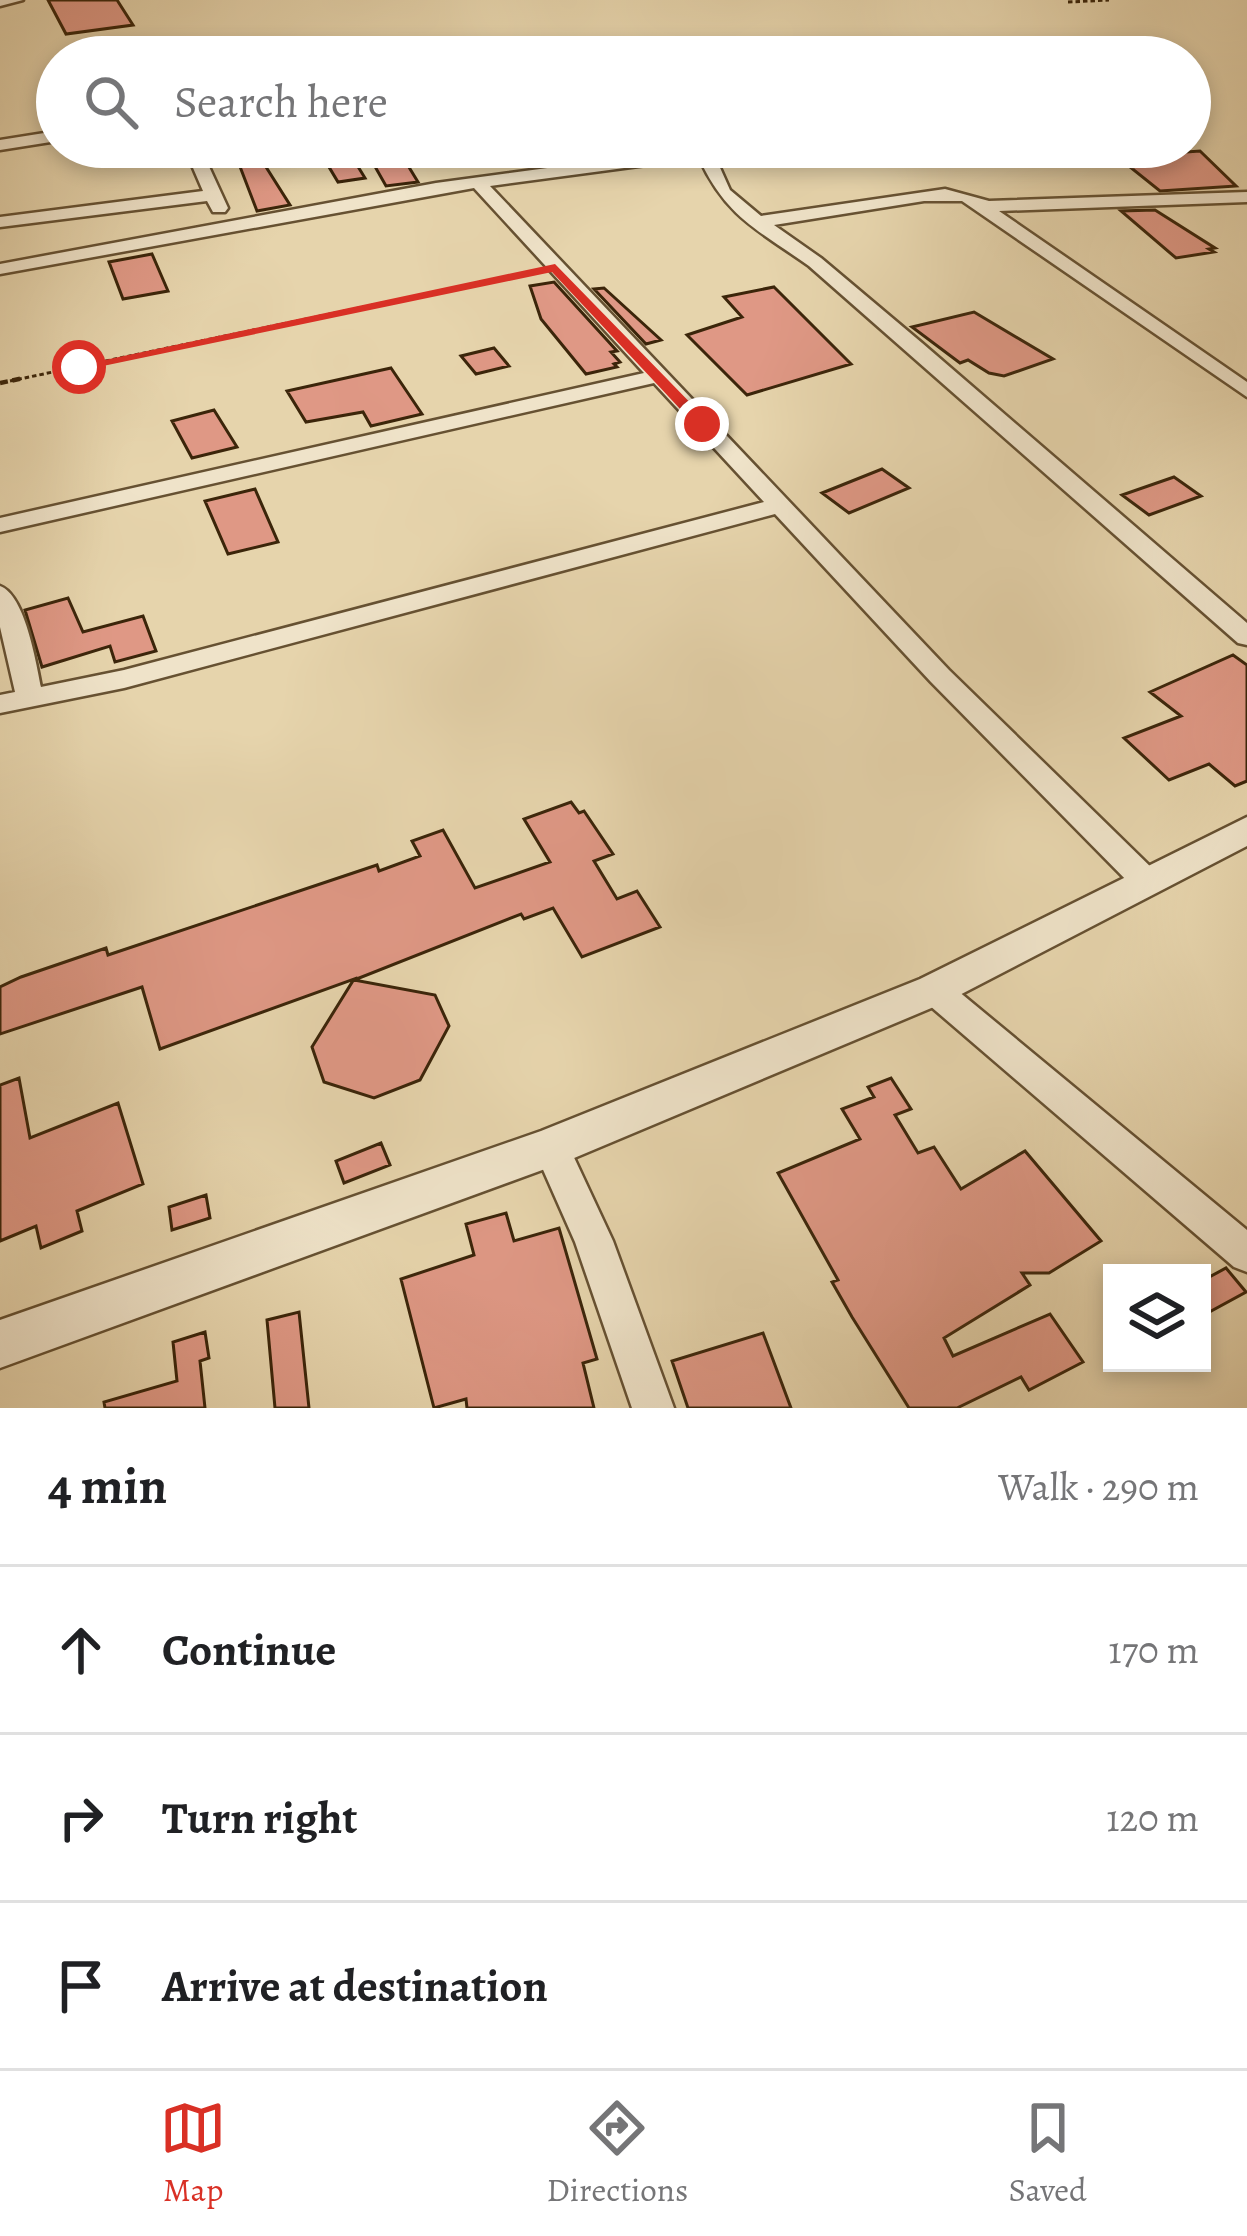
<!DOCTYPE html>
<meta charset="utf-8">
<style>
:root{--surface:#fff;--page:#f2f2f2;--text:#202124;--muted:#757577;--line:#e0e0e0;--accent:#d93025}
body{margin:0;font-family:Alegreya,serif;background:var(--page);color:var(--text)}
.controls{position:absolute;right:36px;bottom:36px;display:grid;overflow:hidden;border-radius:0px;box-shadow:0 6px 18px #0003}
.controls button{width:108px;height:108px;display:grid;place-items:center;padding:0;border:0;border-bottom:3px solid var(--line);background:var(--surface);color:var(--text);font:60px sans-serif}
.stop{position:absolute;width:36px;height:36px;margin:-27px;border:9px solid #d93025;border-radius:50%;background:#fff}
.stop.end{background:#d93025;border-color:#fff;box-shadow:0 3px 12px #0008}
.list{margin:0;padding:0;list-style:none}
h2{display:flex;justify-content:space-between;align-items:center;height:156px;margin:0;padding:0 48px;font-size:51px}
h2 small{font-size:39px;font-weight:400;color:var(--muted)}
.list li{display:grid;grid-template-columns:78px 1fr auto;gap:36px;align-items:center;box-sizing:border-box;height:168px;padding:0 48px;border-top:3px solid var(--line)}
.list b{display:block;font-size:45px;white-space:nowrap}
.list em{font-size:39px;font-style:normal;color:var(--muted)}
.icon{flex:none;width:66px;height:66px;fill:none;stroke:currentColor;stroke-width:2;stroke-linecap:round;stroke-linejoin:round}
.map{position:relative;flex:none;width:1247px;height:1408px;overflow:hidden}
.search{position:absolute;background:var(--surface);box-shadow:0 6px 18px #0003;left:36px;right:36px;top:36px;height:132px;display:flex;align-items:center;gap:30px;box-sizing:border-box;padding:0 42px;border-radius:66px;color:var(--muted);font-size:45px}
.sheet{height:660px;background:var(--surface)}
nav{display:flex;justify-content:space-around;align-items:center;box-sizing:border-box;height:168px;border-top:3px solid var(--line);background:var(--surface);font-size:33px;color:var(--muted)}
nav a{display:grid;justify-items:center;gap:6px}
nav .on{color:var(--accent)}
.map>svg:first-child{display:block}
.building{fill:#df9885;stroke:#3b250a;stroke-width:3}
.lines{fill:none;stroke-linecap:round;stroke-linejoin:round}
.minor-casing{stroke:#665132;stroke-width:5}
.tertiary-casing{stroke:#665132;stroke-width:5}
.path-far1{stroke:#3b250a;stroke-width:3;stroke-dasharray:4.5 3;stroke-linecap:butt}
.path{stroke:#3b250a;stroke-width:4.5;stroke-dasharray:8 4.5;stroke-linecap:butt}
.minor{fill:#efe3c9;fill-rule:evenodd}
.tertiary{fill:#efe3c9;fill-rule:evenodd}
.route{fill:#d93025}
</style>
<div class="map">
<svg width="1247" height="1408" viewBox="0 0 1247 1408">
<rect width="100%" height="100%" fill="#e6d4ac"/>
<filter id="stains"><feTurbulence type="fractalNoise" baseFrequency=".00167" numOctaves="4"/><feColorMatrix values="0 0 0 0 .2 0 0 0 0 .09 0 0 0 0 .02 0 0 0 .5 -.17"/></filter>
<radialGradient id="worn" r=".72"><stop offset=".6" stop-color="#630" stop-opacity="0"/><stop offset="1" stop-color="#630" stop-opacity=".3"/></radialGradient>
<path class="building" d="M48 0H117L133 25 66 34Z
M317 147H346L365 178 338 182Z
M254 148 290 205 257 211 234 151Z
M1200 151 1236 186 1160 191 1130 167 1153 165 1143 155Z
M404 159 418 182 386 186 373 163Z
M1155 210 1215 248 1209 249 1214 252 1176 258 1121 211Z
M152 254 168 291 123 299 109 262Z
M554 282 617 351 611 352 620 362 614 364 617 367 586 374 541 319 530 286Z
M774 287 851 364 747 395 687 335 742 317 724 297Z
M604 288 661 340 646 344 594 289Z
M974 312 1053 359 1004 376 989 373 968 360 960 363 912 327Z
M494 348 509 366 476 374 461 356Z
M391 368 422 414 371 426 363 412 306 422 287 391Z
M214 410 237 447 192 458 172 421Z
M882 469 909 488 849 513 822 493Z
M1174 477 1201 496 1149 515 1122 495Z
M255 489 278 542 228 554 205 501Z
M68 598 83 632 143 616 156 651 115 662 110 646 42 667 25 610Z
M1233 655 1247 665V781L1235 786 1209 764 1169 780 1124 738 1181 716 1150 692Z
M571 802 579 813 584 811 613 854 594 861 617 899 637 891 660 927 582 957 553 908 524 919 521 914 354 980 435 995 449 1026 420 1080 374 1098 324 1082 312 1047 354 979 160 1049 142 987 0 1034V987L21 977 106 948 108 955 377 865 379 871 420 856 412 841 443 830 475 888 550 862 524 819Z
M19 1078 30 1138 118 1103 143 1184 77 1211 82 1231 41 1248 36 1226 0 1241V1085Z
M891 1078 911 1109 895 1115 918 1153 934 1147 961 1189 1025 1151 1101 1241 1049 1273H1022L1030 1285 944 1338 953 1356 1050 1314 1083 1362 1029 1390 1021 1377 957 1408H909L852 1317 832 1282 838 1280 778 1173 860 1139 842 1109 874 1097 868 1087Z
M381 1143 390 1165 344 1183 336 1161Z
M206 1195 210 1218 172 1230 169 1207Z
M506 1213 514 1241 559 1228 597 1359 583 1363 594 1408H467L466 1399 434 1408 401 1279 474 1255 466 1224Z
M1226 1268 1246 1292 1202 1316V1281Z
M299 1312 309 1408H275L267 1320Z
M205 1332 209 1358 200 1361 205 1408H105L104 1402 177 1381 173 1342Z
M763 1333 791 1408H688L672 1361Z"/>
<g class="lines">
<defs>
<path id="minor" d="M0 0H23L0 6Z
M57 131V141L0 150V140Z
M184 147H200L228 208 225 212H213L207 201 0 227V217L203 191Z
M705 147 713 152 730 190 761 216 945 189 989 201 1247 192V202L999 211 1247 382V397L962 201H924L774 225 821 258 922 343 1247 623V645L1238 643 809 266C758 230 726 217 699 158L490 186 949 670 1159 875 1163 883 1159 891 1148 895 1137 891 931 682 775 514 124 688 0 713V695L15 692 0 627V586C25 595 36 662 41 687L124 670 764 502 654 383 0 532V518L644 373 474 188 0 274V264L436 183Z
M934 977 946 981 1247 1230V1272L1234 1267 922 999 918 990 922 981Z
M551 1131 564 1136 613 1241 674 1408H632L575 1242 533 1147 538 1136Z"/>
<path id="tertiary" d="M1247 817V846L948 1001 567 1161 0 1368V1320L541 1131 920 979Z"/>
</defs>
<use href="#minor" class="minor-casing"/>
<use href="#tertiary" class="tertiary-casing"/>
<path class="path-far1" d="M1068 2 1109 0
M10 381 531 272"/>
<path class="path" d="M0 383 24 378"/>
<use href="#minor" class="minor"/>
<use href="#tertiary" class="tertiary"/>
</g>
<path class="route" d="M555 264 707 420V427H697L552 272 79 371 72 367Z"/>
<rect width="100%" height="100%" filter="url(#stains)"/>
<rect width="100%" height="100%" fill="url(#worn)"/>
</svg>
<div class="controls">
<button><svg class="icon" aria-label="layers" viewBox="0 0 24 24"><path d="M12 4l9 5-9 5-9-5zM3 14l9 5 9-5"/></svg></button>
</div>
<div class="stop" style="left:79px;top:367px"></div>
<div class="stop end" style="left:702px;top:424px"></div>
<div class="search"><svg class="icon" aria-label="search" viewBox="0 0 24 24"><circle cx="10" cy="10" r="6"/><path d="M15 15l6 6"/></svg>Search here</div>
</div>
<section class="sheet">
<h2>4 min<small>Walk · 290 m</small></h2>
<ul class="list">
<li><svg class="icon" aria-label="ahead" viewBox="0 0 24 24"><path d="M12 20V5M6 11l6-6 6 6"/></svg><div><b>Continue</b></div><em>170 m</em></li>
<li><svg class="icon" aria-label="right" viewBox="0 0 24 24"><path d="M7 20v-9h11M14 6l5 5-5 5"/></svg><div><b>Turn right</b></div><em>120 m</em></li>
<li><svg class="icon" aria-label="arrive" viewBox="0 0 24 24"><path d="M6 21V4h12l-3 4 3 4H6"/></svg><div><b>Arrive at destination</b></div></li>
</ul>
</section>
<nav>
<a class="on"><svg class="icon" aria-label="map" viewBox="0 0 24 24"><path d="M3 6l6-2 6 2 6-2v14l-6 2-6-2-6 2zM9 4v14M15 6v14"/></svg>Map</a>
<a><svg class="icon" aria-label="directions" viewBox="0 0 24 24"><path d="M12 3l9 9-9 9-9-9zM9 14v-3h6M13 9l2 2-2 2"/></svg>Directions</a>
<a><svg class="icon" aria-label="saved" viewBox="0 0 24 24"><path d="M7 4h10v16l-5-4-5 4z"/></svg>Saved</a>
</nav>
